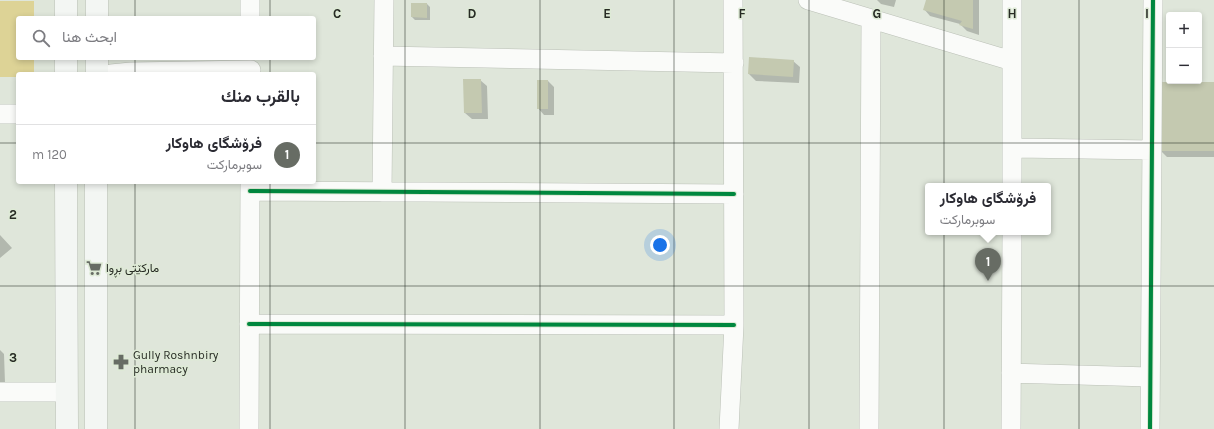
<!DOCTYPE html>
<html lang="ar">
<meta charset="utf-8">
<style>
:root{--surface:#fff;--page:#f2f2f3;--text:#2b2b33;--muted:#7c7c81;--line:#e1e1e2;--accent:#676c64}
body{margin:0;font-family:Karla,Vazirmatn,sans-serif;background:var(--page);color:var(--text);direction:rtl}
.controls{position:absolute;right:12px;top:12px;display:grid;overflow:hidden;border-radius:4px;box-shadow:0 2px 6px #0003}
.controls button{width:36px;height:36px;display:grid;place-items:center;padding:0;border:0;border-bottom:1px solid var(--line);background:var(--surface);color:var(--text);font:20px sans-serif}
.you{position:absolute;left:660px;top:245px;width:14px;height:14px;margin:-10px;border:3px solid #fff;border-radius:50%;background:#1a73e8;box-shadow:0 0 0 6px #1a73e833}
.badge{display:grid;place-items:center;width:26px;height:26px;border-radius:50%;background:var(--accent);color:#fff;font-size:13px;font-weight:700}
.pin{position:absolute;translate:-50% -33px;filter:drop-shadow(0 1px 2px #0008)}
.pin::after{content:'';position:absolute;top:21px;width:14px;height:12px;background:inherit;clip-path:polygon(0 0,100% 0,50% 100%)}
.popup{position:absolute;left:925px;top:183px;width:126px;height:52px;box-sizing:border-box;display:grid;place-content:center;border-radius:4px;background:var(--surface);filter:drop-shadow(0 1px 3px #0005);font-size:13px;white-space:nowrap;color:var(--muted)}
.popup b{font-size:15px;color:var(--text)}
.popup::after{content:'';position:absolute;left:50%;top:100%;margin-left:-8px;border:8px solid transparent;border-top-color:var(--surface)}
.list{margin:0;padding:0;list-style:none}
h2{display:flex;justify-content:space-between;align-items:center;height:52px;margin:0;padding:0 16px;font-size:17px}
h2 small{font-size:13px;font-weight:400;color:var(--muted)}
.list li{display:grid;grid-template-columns:26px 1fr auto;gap:12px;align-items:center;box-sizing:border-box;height:60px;padding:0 16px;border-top:1px solid var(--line)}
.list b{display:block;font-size:15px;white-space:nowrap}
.list p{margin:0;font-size:13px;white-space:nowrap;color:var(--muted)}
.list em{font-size:13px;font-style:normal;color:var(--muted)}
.icon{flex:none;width:22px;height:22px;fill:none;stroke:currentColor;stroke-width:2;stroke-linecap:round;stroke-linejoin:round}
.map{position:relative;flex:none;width:1214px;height:429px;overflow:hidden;direction:ltr}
.search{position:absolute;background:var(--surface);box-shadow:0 2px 6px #0003;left:16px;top:16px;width:300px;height:44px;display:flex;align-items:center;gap:10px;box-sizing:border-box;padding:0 14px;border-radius:4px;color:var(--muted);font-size:15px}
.panel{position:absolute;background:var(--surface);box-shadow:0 2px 6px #0003;left:16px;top:72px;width:300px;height:112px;border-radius:4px;direction:rtl}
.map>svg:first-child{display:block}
.green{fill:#ddd396}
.shadow{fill:#0003}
.building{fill:#c4c9b0}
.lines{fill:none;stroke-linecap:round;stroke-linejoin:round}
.minor-casing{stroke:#bbc0b7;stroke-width:20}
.secondary-casing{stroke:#bbc0b7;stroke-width:23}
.minor{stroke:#fafbf9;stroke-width:19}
.secondary{stroke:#f3f6f3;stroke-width:22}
.cycleway-casing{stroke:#deead6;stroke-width:6}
.cycleway{stroke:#00873e;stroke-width:4}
.grid{fill:none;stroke:#272b24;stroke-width:1;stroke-opacity:0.55}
.labels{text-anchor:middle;stroke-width:3;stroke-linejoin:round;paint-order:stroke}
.poi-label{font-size:12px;fill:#272b24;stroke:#deead6;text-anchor:start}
.grid-label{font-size:13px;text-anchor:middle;font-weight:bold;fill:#272b24;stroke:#deead6;stroke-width:3;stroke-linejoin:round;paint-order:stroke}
</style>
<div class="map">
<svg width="1214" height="429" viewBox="0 0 1214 429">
<rect width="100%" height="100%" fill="#dfe6da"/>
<path class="green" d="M0 1H34V18H18V58H34V74H18V77H0Z"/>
<path class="shadow" d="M877 0H896L894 7 881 4Z
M927 0H979V35L967 31 960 24 930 16 924 9Z
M427 4 430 7V20H415L412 17Z
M750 58 793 61 800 67 799 83 756 81 749 74Z
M480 80 487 86 488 119H472L465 113Z
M548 81 554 87V115H544L538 108Z
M1214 83V157H1167L1160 150Z
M0 235 12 248 0 258Z
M0 350 4 354 5 383H0Z"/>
<path class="building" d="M926 0H973V29L959 25 962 21 923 10Z
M411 3H427V18L411 17Z
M749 57 794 60 793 77 748 74Z
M463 79H481L482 113H464Z
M537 80H548V109H537Z
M1160 82H1214V151H1159Z"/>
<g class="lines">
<defs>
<path id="minor" d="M250 0V18
M808 0 1012 61
M383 56 734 63
M111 74 131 72 251 70
M0 114H18
M1012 148 1152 150
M1012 186V0
M250 191 734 194
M382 192 384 0
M249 324 734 325
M1011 373 1150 377
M0 392H67
M249 429 250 182
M729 429 734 325 733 0
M869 429 871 19
M1011 429 1012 232
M1150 429 1153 0"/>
<path id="secondary" d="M66 0V18
M97 18V0
M66 58V74
M97 74V58
M66 182 67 429
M96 429V182"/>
</defs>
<use href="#minor" class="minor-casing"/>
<use href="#secondary" class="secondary-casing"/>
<use href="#minor" class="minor"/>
<use href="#secondary" class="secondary"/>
<defs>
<path id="cycleway" d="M250 191 734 194
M249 324 734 325
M1150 429 1153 0"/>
</defs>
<use href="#cycleway" class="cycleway-casing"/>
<use href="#cycleway" class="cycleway"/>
</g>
<path class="grid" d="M135 0V18M270 0V18M405 0V429M540 0V429M674 0V429M809 0V429M944 0V429M1079 0V429M135 58V74M270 58V74M0 143H18M314 143H1214M135 182V429M270 182V429M0 286H1214"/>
<defs>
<symbol id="supermarket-bare" viewBox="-9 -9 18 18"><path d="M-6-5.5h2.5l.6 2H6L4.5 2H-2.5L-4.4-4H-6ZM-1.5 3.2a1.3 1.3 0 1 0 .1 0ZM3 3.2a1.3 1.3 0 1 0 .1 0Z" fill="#676c64" stroke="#deead6" stroke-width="2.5" paint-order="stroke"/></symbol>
<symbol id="pharmacy-bare" viewBox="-9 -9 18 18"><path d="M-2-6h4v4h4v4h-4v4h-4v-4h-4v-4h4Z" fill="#676c64" stroke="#deead6" stroke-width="2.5" paint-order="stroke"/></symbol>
</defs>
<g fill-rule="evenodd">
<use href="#supermarket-bare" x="83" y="257" width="22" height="22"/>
<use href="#pharmacy-bare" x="110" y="351" width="22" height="22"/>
</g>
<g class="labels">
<g class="poi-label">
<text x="106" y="272">مارکێتی بڕوا</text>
<text x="133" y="359">Gully Roshnbiry<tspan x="133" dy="14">pharmacy</tspan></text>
</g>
</g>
<g class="grid-label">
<text x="337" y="18">C</text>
<text x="472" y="18">D</text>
<text x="607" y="18">E</text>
<text x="742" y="18">F</text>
<text x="877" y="18">G</text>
<text x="1012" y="18">H</text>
<text x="1147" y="18">I</text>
<text x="13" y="219">2</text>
<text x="13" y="362">3</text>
</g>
</svg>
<div class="controls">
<button>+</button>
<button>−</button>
</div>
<div class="you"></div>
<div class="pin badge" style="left:988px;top:281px">1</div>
<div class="popup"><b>فرۆشگای ھاوکار</b>سوبرماركت</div>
<div class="search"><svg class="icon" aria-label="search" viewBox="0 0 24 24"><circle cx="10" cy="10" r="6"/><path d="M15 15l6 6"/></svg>ابحث هنا</div>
<section class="panel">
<h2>بالقرب منك<small></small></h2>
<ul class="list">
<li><span class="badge">1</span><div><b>فرۆشگای ھاوکار</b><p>سوبرماركت</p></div><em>120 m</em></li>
</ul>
</section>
</div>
